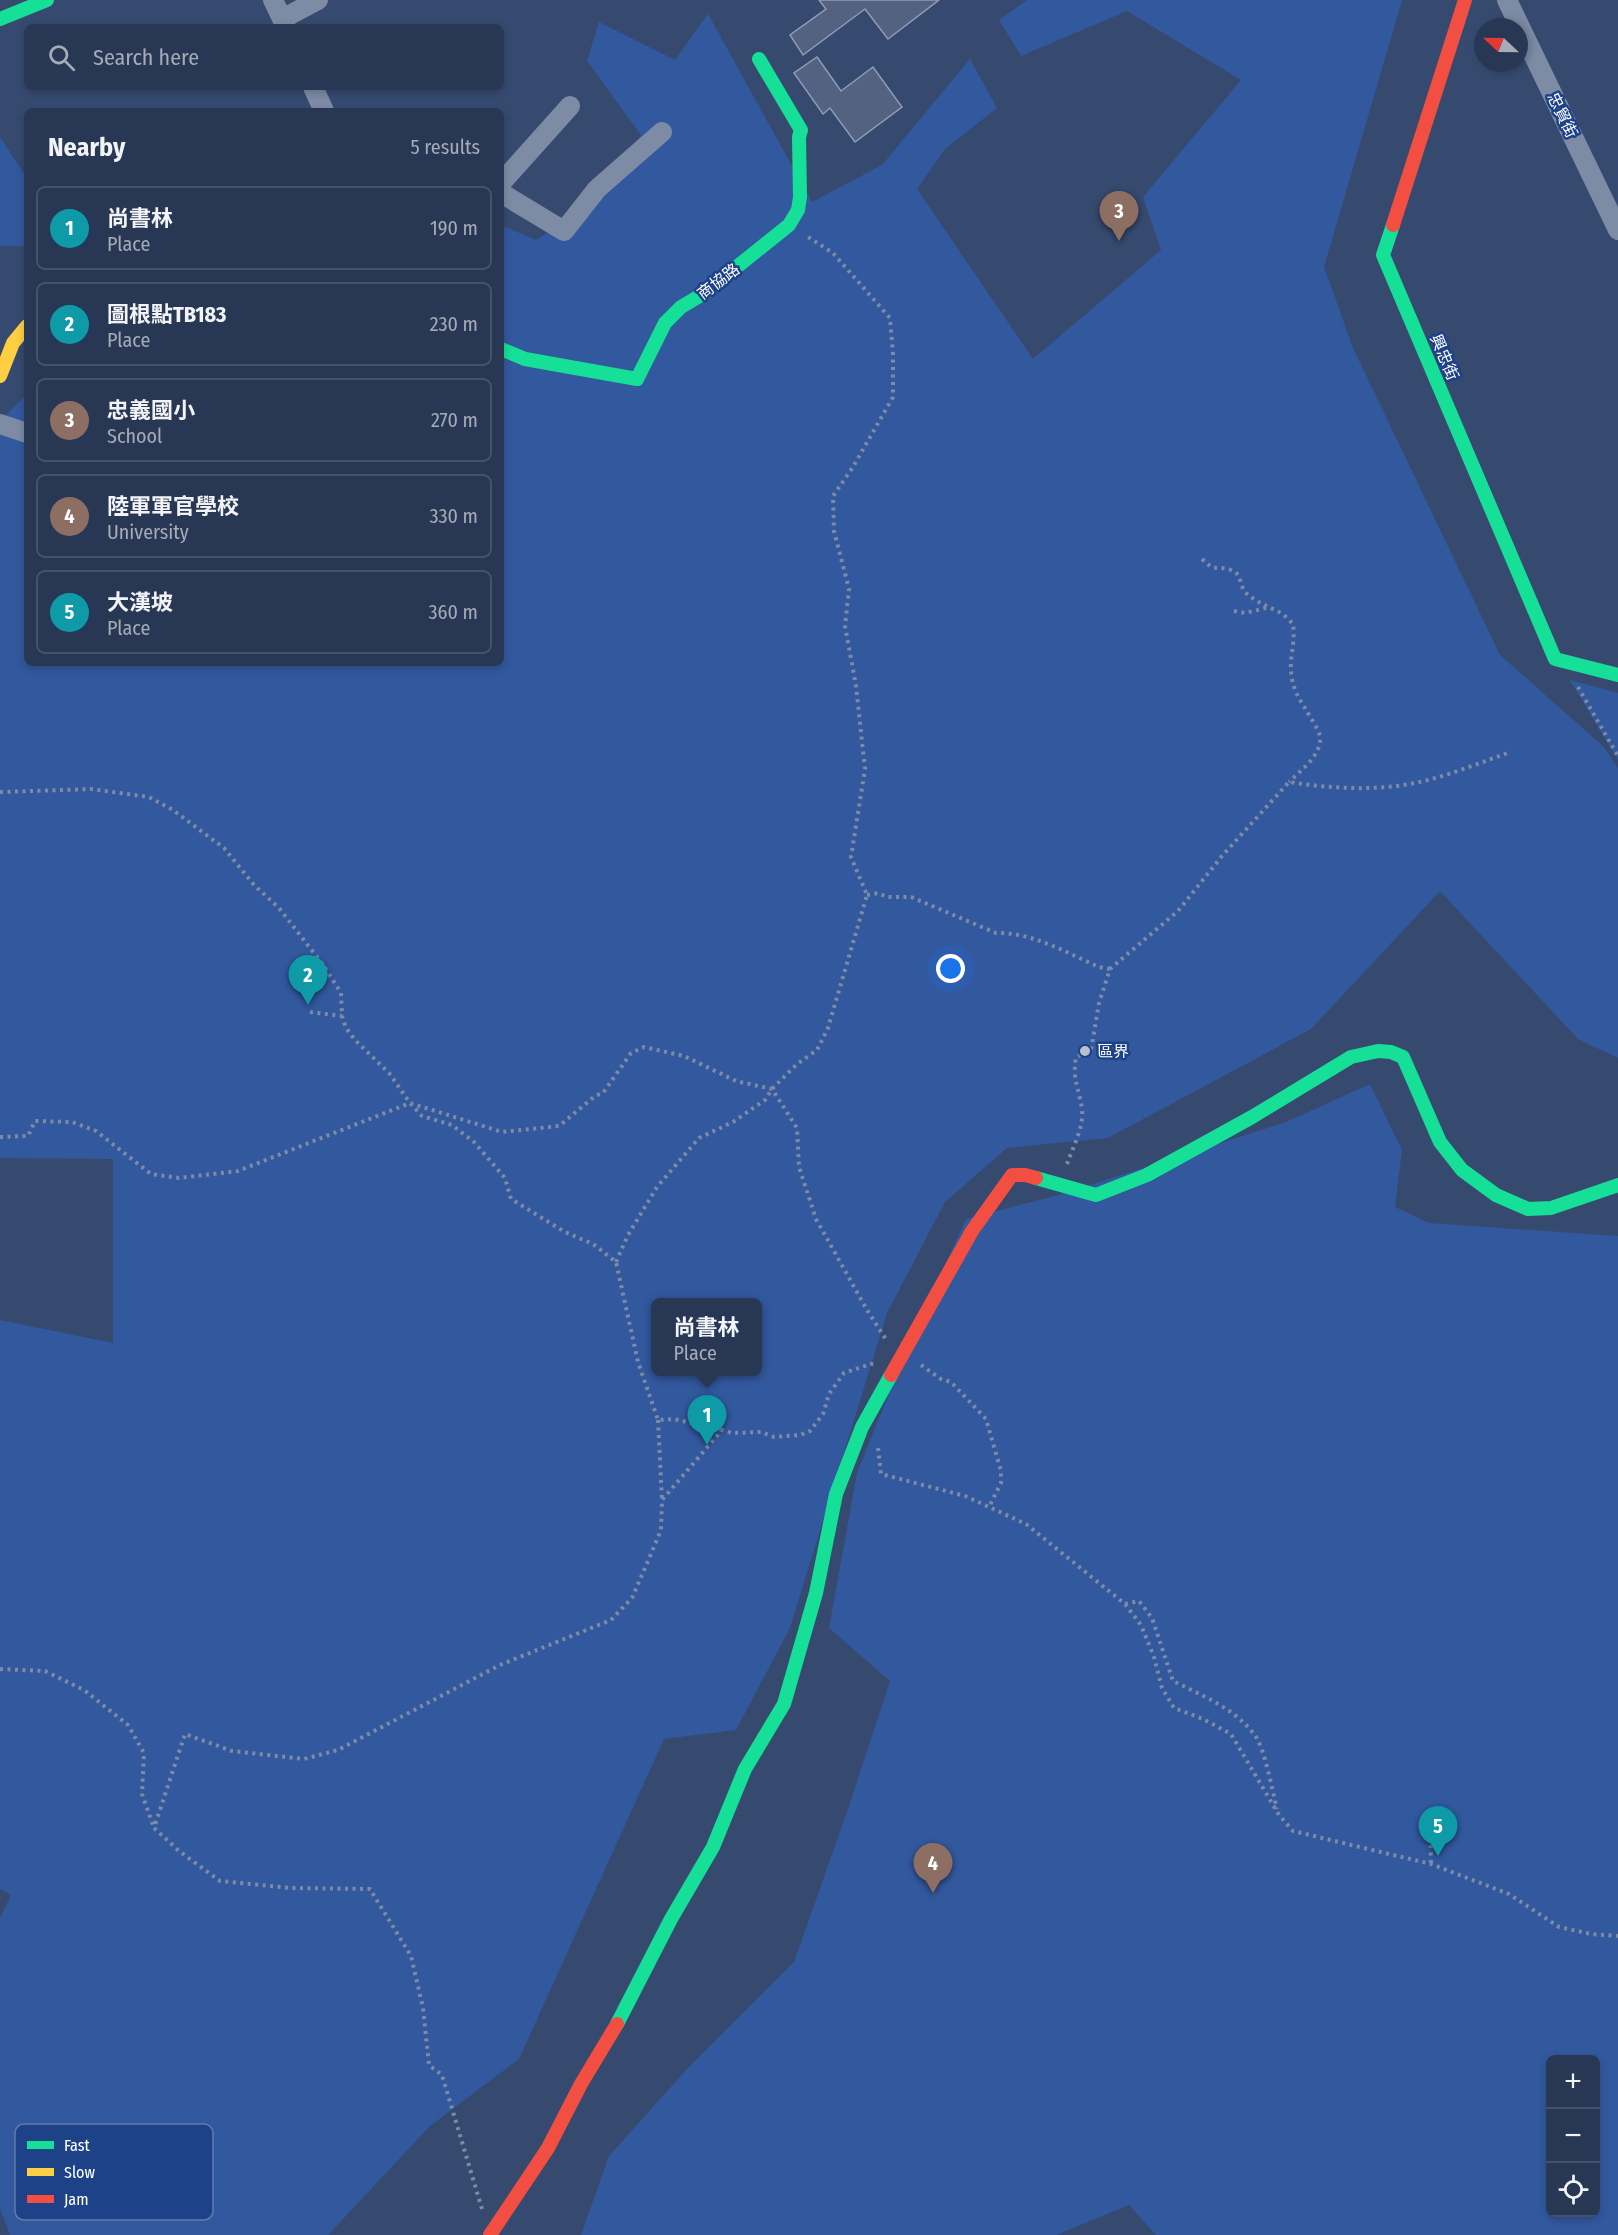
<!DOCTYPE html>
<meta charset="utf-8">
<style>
:root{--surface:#283854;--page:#34435e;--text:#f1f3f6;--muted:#a5acb8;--line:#44526b;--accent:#d6ab8b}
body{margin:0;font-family:"Fira Sans Condensed","Noto Sans TC",sans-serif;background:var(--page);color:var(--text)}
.controls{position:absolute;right:18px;bottom:18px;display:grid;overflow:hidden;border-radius:9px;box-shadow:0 3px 9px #0003}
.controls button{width:54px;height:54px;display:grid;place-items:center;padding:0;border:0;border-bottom:2px solid var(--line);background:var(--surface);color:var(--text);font:30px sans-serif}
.compass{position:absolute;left:1474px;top:18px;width:54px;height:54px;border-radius:50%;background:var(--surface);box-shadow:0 3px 9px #0003;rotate:292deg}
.you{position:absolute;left:951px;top:969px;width:21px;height:21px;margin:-15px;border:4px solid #fff;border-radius:50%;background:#1a73e8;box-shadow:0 0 0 9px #1a73e833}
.badge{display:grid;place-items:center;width:39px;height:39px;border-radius:50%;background:var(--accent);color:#fff;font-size:20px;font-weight:700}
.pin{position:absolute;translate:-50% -50px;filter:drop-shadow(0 2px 3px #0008)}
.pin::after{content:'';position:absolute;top:32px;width:21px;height:18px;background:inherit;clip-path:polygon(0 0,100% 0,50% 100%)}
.popup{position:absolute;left:651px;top:1298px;width:111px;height:78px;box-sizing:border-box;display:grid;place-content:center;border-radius:9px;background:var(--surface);filter:drop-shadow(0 2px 4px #0005);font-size:20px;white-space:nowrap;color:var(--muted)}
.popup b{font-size:22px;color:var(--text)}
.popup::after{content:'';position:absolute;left:50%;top:100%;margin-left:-12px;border:12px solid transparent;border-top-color:var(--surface)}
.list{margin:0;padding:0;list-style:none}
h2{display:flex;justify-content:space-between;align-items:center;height:78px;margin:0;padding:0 24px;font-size:26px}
h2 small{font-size:20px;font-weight:400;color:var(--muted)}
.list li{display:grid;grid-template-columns:39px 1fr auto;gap:18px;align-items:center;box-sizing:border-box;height:84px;margin:0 12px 12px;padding:0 12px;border:2px solid var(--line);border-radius:9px}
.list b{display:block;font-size:22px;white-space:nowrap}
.list p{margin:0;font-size:20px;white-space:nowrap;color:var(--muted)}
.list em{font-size:20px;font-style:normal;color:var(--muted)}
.icon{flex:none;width:33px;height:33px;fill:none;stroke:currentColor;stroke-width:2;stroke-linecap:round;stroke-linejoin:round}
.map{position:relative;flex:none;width:1618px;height:2235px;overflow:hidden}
.search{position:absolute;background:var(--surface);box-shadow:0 3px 9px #0003;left:24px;top:24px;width:480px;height:66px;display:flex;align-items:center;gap:15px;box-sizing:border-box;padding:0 21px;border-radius:9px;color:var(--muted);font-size:22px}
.panel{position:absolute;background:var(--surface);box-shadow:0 3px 9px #0003;left:24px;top:108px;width:480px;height:558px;border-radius:9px}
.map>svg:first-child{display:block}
.green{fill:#32589e;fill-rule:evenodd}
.building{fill:#526280;stroke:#909cb3;stroke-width:1.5}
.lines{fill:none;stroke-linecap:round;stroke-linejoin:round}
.path{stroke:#7d8ba5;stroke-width:4;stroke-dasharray:3 4.5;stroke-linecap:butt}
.street{stroke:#7d8ba5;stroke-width:20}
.fast{stroke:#16e098;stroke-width:14}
.slow{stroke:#ffcf43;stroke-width:14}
.jam{stroke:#f24e42;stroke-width:14}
.poi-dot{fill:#b9c0cd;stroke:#1e4288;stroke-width:2}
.labels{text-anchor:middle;stroke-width:5;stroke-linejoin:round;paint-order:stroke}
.street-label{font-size:16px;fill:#fff;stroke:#1e4288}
.poi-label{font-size:16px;fill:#fff;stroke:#1e4288;text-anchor:start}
.key{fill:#1e4288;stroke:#627bac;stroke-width:1.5}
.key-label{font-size:16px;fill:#fff}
</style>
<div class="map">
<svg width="1618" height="2235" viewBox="0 0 1618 2235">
<rect width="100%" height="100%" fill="#364a70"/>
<path class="green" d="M1027 0H1402L1324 267 1353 348 1500 655 1604 747 1618 768V1058L1578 1039 1440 891 1311 1029 1108 1138 1007 1148 945 1202 887 1313 790 1628 736 1730 664 1739 519 2059 430 2126 328 2235H10L0 2208V1918L11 1895 0 1889V1320L113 1343V1159L0 1158V421L27 394V663H501V225L536 240 589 206 641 135 587 61 599 22 675 60 708 14 812 202 882 165 970 59 997 108 945 149 917 189 1033 359 1161 250 1143 197 1241 80 1127 11 1021 56 999 20ZM656 1302H758V1372H656Z
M0 137 27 178V246H0Z
M1570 680 1618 693V760Z
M1370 1084 1402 1150 1395 1207 1429 1223 1618 1236V2235H1156L1129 2205 1056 2235H581L609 2156 688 2068 794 1962 849 1806 890 1681 829 1628 857 1473 910 1342 966 1219 1059 1195 1286 1122ZM1550 2060H1596V2212H1550Z"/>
<path class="building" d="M819 0H939L888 39 865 9 803 55 790 35 826 9Z
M817 57 841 91 873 67 902 107 855 142 830 108 823 114 794 73Z"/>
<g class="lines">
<path class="path" d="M1202 559C1216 573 1216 565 1231 570 1242 573 1239 586 1246 593 1256 602 1267 606 1279 612 1284 614 1289 620 1293 624 1296 644 1288 659 1292 679 1294 690 1299 699 1305 708 1309 716 1319 729 1320 737 1322 755 1300 771 1289 782
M1234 611 1245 613 1266 608
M1578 687 1618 756
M0 792 91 789 149 797 173 810 224 848 254 885 279 908 324 966 341 993 342 1016 346 1028 355 1040 389 1073 410 1103 422 1116 452 1125 474 1142 505 1178 511 1199 565 1232 593 1244 616 1262 638 1362 658 1420 674 1419 722 1430
M867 895 878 893 887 897H911L996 933C1032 932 1067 953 1099 967L1110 969
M310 1012 342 1016
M0 1137 28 1136 35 1121 72 1122 96 1131 151 1174 179 1178 238 1171 410 1103 502 1132 559 1126 595 1096 603 1093 631 1053 644 1047 684 1056 736 1081 772 1089 797 1128 799 1167 816 1219 867 1310 887 1341
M1067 1164C1073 1147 1084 1127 1082 1109 1079 1088 1072 1080 1076 1057L1091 1050 1099 1003 1110 969 1178 911 1222 856 1289 782C1334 789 1383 792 1428 780 1455 773 1482 762 1508 753
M616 1262 628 1235 657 1187 699 1138 733 1122 765 1100 772 1089 797 1064 817 1050 828 1028 867 895 851 857 865 769 856 686 845 626 849 589 834 531 833 496 853 467 893 397V354L890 318 833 253 805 235
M921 1365 941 1379 951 1382 986 1419 1001 1471V1483L989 1507
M658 1420 662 1500
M878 1448 881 1474 965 1496 1026 1524 1125 1604 1141 1625 1154 1657 1162 1688 1174 1708 1203 1719 1231 1734 1279 1815 1293 1831 1431 1864 1509 1894 1559 1927 1591 1934 1618 1936
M1125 1604 1139 1601 1152 1618 1173 1681C1201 1695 1234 1708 1254 1734 1265 1748 1272 1790 1277 1809
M0 1669 45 1671 84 1690 128 1725 144 1753 142 1794 154 1828
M1430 1815 1431 1864
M482 2209 442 2075 429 2065 423 2008 411 1956 370 1889 290 1888 220 1881 179 1851 154 1828 185 1734 232 1751 304 1759 338 1750 500 1665 611 1620 632 1598 648 1561 661 1530 662 1500 722 1430 732 1433 761 1432 774 1437 800 1435 810 1431 823 1414 829 1394 844 1373 874 1363"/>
<path class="street" d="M273 0 286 27
M1507 0 1618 230
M282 19 318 0
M313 87 324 111
M501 183 570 106
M501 193 564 231 597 189 662 132
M0 424 27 433"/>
<path class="fast" d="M0 19 47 0
M1393 225 1383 255 1555 659 1618 675
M501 349 525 359 637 379 665 323 681 307 703 294 789 225 798 210 800 197 799 137 801 130 759 59
M1036 1178 1096 1195 1147 1175 1252 1117 1351 1057 1378 1051 1391 1052 1403 1057 1440 1142 1462 1170 1496 1195 1528 1209 1551 1208 1618 1185
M617 2024 671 1919 713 1847 745 1769 784 1704 816 1593 836 1494 862 1427 891 1375"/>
<path class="slow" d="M0 376 13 343 27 326"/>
<path class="jam" d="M1393 225 1465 0
M891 1375 972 1231 1012 1175H1025L1036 1178
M490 2235 548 2148 581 2084 617 2024"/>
</g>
<circle class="poi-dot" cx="1085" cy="1051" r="6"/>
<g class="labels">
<g class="street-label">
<text transform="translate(1563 115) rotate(64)" y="6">忠貿街</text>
<text transform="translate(718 281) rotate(-37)" y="6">商協路</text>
<text transform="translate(1445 357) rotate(67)" y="6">興忠街</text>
</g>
<g class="poi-label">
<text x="1097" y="1057">區界</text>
</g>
</g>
<rect x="15" y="2124" width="198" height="96" rx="9" class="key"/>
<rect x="27" y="2141" width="27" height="8" fill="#16e098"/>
<rect x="27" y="2168" width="27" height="8" fill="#ffcf43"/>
<rect x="27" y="2195" width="27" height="8" fill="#f24e42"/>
<g class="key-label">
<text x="64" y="2151">Fast</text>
<text x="64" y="2178">Slow</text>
<text x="64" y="2205">Jam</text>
</g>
</svg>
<div class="controls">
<button>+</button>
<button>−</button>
<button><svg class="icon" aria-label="locate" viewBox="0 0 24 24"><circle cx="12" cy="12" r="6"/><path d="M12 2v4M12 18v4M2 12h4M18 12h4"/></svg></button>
</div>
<svg class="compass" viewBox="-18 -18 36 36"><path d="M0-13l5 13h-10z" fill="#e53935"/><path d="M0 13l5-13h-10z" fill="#a5acb8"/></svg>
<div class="you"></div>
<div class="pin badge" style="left:707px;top:1445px;background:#0f9aa8">1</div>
<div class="popup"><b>尚書林</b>Place</div>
<div class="pin badge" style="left:308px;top:1005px;background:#0f9aa8">2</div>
<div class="pin badge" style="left:1119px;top:241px;background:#8d6e63">3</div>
<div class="pin badge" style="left:933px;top:1893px;background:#8d6e63">4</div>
<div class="pin badge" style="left:1438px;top:1856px;background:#0f9aa8">5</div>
<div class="search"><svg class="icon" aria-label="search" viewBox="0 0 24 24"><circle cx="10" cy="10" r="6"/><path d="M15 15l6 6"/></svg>Search here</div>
<section class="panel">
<h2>Nearby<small>5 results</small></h2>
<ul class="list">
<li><span class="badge" style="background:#0f9aa8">1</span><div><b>尚書林</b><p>Place</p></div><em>190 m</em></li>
<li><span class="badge" style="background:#0f9aa8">2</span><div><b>圖根點TB183</b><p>Place</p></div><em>230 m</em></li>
<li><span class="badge" style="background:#8d6e63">3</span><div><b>忠義國小</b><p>School</p></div><em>270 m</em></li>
<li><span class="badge" style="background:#8d6e63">4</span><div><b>陸軍軍官學校</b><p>University</p></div><em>330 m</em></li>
<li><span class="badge" style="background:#0f9aa8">5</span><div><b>大漢坡</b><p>Place</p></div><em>360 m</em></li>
</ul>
</section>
</div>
